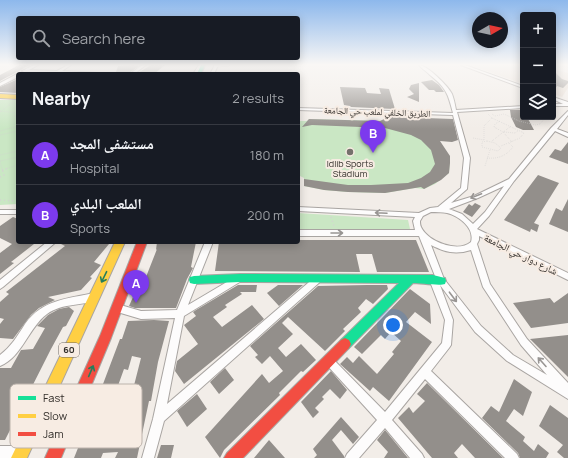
<!DOCTYPE html>
<meta charset="utf-8">
<style>
:root{--surface:#171b24;--page:#242831;--text:#f1f3f6;--muted:#9ea1a6;--line:#363941;--accent:#7c3aed}
body{margin:0;font-family:Manrope,"Noto Naskh Arabic",sans-serif;background:var(--page);color:var(--text)}
.controls{position:absolute;right:12px;top:12px;display:grid;overflow:hidden;border-radius:4px;box-shadow:0 2px 10px #0003}
.controls button{width:36px;height:36px;display:grid;place-items:center;padding:0;border:0;border-bottom:1px solid var(--line);background:var(--surface);color:var(--text);font:20px sans-serif}
.compass{position:absolute;left:472px;top:12px;width:36px;height:36px;border-radius:50%;background:var(--surface);box-shadow:0 2px 10px #0003;rotate:81deg}
.you{position:absolute;left:393px;top:325px;width:14px;height:14px;margin:-10px;border:3px solid #fff;border-radius:50%;background:#1a73e8;box-shadow:0 0 0 6px #1a73e833}
.badge{display:grid;place-items:center;width:26px;height:26px;border-radius:50%;background:var(--accent);color:#fff;font-size:13px;font-weight:700}
.pin{position:absolute;translate:-50% -33px;filter:drop-shadow(0 1px 2px #0008)}
.pin::after{content:'';position:absolute;top:21px;width:14px;height:12px;background:inherit;clip-path:polygon(0 0,100% 0,50% 100%)}
.list{margin:0;padding:0;list-style:none}
h2{display:flex;justify-content:space-between;align-items:center;height:52px;margin:0;padding:0 16px;font-size:17px}
h2 small{font-size:13px;font-weight:400;color:var(--muted)}
.list li{display:grid;grid-template-columns:26px 1fr auto;gap:12px;align-items:center;box-sizing:border-box;height:60px;padding:0 16px;border-top:1px solid var(--line)}
.list b{display:block;font-size:15px;white-space:nowrap}
.list p{margin:0;font-size:13px;white-space:nowrap;color:var(--muted)}
.list em{font-size:13px;font-style:normal;color:var(--muted)}
.icon{flex:none;width:22px;height:22px;fill:none;stroke:currentColor;stroke-width:2;stroke-linecap:round;stroke-linejoin:round}
.map{position:relative;flex:none;width:568px;height:458px;overflow:hidden}
.search{position:absolute;background:var(--surface);box-shadow:0 2px 10px #0003;left:16px;top:16px;width:284px;height:44px;display:flex;align-items:center;gap:10px;box-sizing:border-box;padding:0 14px;border-radius:4px;color:var(--muted);font-size:15px}
.panel{position:absolute;background:var(--surface);box-shadow:0 2px 10px #0003;left:16px;top:72px;width:284px;height:172px;border-radius:4px}
.map>svg:first-child{display:block}
.built{fill:#e9dfd5}
.green{fill:#cae7c4}
.building{fill:#938f8b;fill-rule:evenodd}
.lines{fill:none;stroke-linecap:round;stroke-linejoin:round}
.lane-casing{stroke:#a9a5a2;stroke-width:3}
.street-casing{stroke:#a9a5a2;stroke-width:2}
.fast-casing{stroke:#a9a5a2;stroke-width:2}
.slow-casing{stroke:#a9a5a2;stroke-width:2}
.jam-casing{stroke:#a9a5a2;stroke-width:2}
.path-far1{stroke:#d4d3d2;stroke-width:1;stroke-dasharray:0.5 1.5;stroke-linecap:butt}
.path{stroke:#d4d3d2;stroke-width:1.5;stroke-dasharray:1 3;stroke-linecap:butt}
.lane{stroke:#fdfcfc;stroke-width:2}
.street{fill:#fdfcfc;fill-rule:evenodd}
.fast{fill:#16e098;fill-rule:evenodd}
.slow{fill:#ffcf43;fill-rule:evenodd}
.jam{fill:#f24e42;fill-rule:evenodd}
.oneway{stroke:#989593}
.oneway2{stroke:#257e5c}
.poi-dot{fill:#75716c;stroke:#f7ece3;stroke-width:1.5}
.labels{text-anchor:middle;stroke-width:4;stroke-linejoin:round;paint-order:stroke}
.far-street-label{font-size:9px;fill:#322e2a;stroke:#f7ece3}
.far-poi-label{font-size:9px;fill:#322e2a;stroke:#f7ece3}
.shield{fill:#f7ece3;stroke:#6d6762;stroke-width:1}
.shield-label{font-size:9px;font-weight:bold;fill:#322e2a}
.street-label{font-size:10px;fill:#322e2a;stroke:#f7ece3}
.key{fill:#f7ece3;stroke:#bcb3ac;stroke-width:1}
.key-label{font-size:11px;fill:#322e2a}
</style>
<div class="map">
<svg width="568" height="458" viewBox="0 0 568 458">
<rect width="100%" height="100%" fill="#f2ede8"/>
<path class="built" d="M470 65H523V84L487 71Z
M553 69 568 73V88L562 97 553 94Z"/>
<path class="green" d="M0 100H18V204L0 205Z
M309 119 387 121 399 124 450 156 449 173 435 184 424 189 415 188 385 193 348 192 324 190 304 186V178L298 175V129L300 127 299 121H307Z
M298 213 408 220 410 229 341 230 298 229Z"/>
<path class="building" d="M19 65H30L0 81V75Z
M133 65 139 66 129 73 116 72 118 66Z
M151 65H165L154 74 138 73Z
M553 70 562 79 568 81V83L563 88 557 86 553 92Z
M18 79V93L0 92V87Z
M432 80 439 85 444 92H436L434 90H429L421 82Z
M419 83V102L407 97 414 94 409 89 411 85Z
M340 87 365 88 367 93 381 94 379 88 389 89 395 109 351 107 350 106 344 105Z
M510 110H523V117H527L534 130H523L516 127 511 117Z
M392 115H397L398 117 453 119 458 140 452 142 440 141 450 156V163L449 173 441 180 424 189 421 187 385 193 348 192 324 190 304 186V179L348 185H371L408 183 421 178 430 172 435 164 431 150 421 140 411 135 385 128 312 125 302 127 309 119 380 121Z
M568 142V164L549 157 555 149 561 151Z
M538 175 559 183 534 223 539 225 537 232 531 229 530 232 504 220Z
M568 199V232L549 224 556 208 562 211Z
M475 203 481 206 472 217 463 212 469 204 472 206Z
M13 217 18 219V242H28L34 244 11 262 14 263 0 274V253L12 244 0 238V226Z
M298 240H416L429 272H377L372 254H356L360 272 215 271 219 242H298Z
M57 242H101L109 244 94 262 101 265 90 277 92 278 81 290 48 297 55 300 39 308 31 315 13 339 0 338V324L4 319 0 318V302L9 294 6 292 65 246Z
M157 242H196L191 267 193 268 187 279 176 308H135L129 306 142 277H146L157 249 156 250Z
M238 285H257L256 292H240L242 294 225 305 227 307 213 317 222 327 252 305 264 319 184 384 175 371 177 361 198 344 184 325 196 316 193 312 196 310Z
M278 285H303L279 306 267 293Z
M367 285H387L388 289 373 304 366 299 358 308 361 312 343 329 345 331 325 351 288 317 282 323 293 334 278 348 286 357 301 344 316 360 303 372 301 371 279 393 280 395 224 450 220 458 205 437 262 374 269 383 283 371 270 356 262 364 255 357 258 355 250 346 318 286Z
M410 289 430 304 431 324 415 312 406 322 432 342 389 401 373 387 370 391 340 364 347 357 353 363 359 356 377 374 394 354 392 352 401 341 391 332 385 339 381 335 362 354 354 347Z
M568 293V323L531 328 513 303 550 298 554 303Z
M69 307 74 311 66 326 63 327 51 349 5 440H0V368H11L21 350 33 349 45 328 37 326 48 315 59 309Z
M154 320 169 321 158 362 151 401H149L137 458H115L118 452 103 453 101 458H74L78 448H75L97 397H95L100 384H103L120 339H122L128 321ZM132 356 141 358 129 405 123 406 116 430H102L124 369 128 370Z
M568 335V377L530 339Z
M225 368 234 380 219 394 210 382Z
M331 371 347 390 340 399 330 389 322 397 324 399 315 408 319 412 313 418 301 402Z
M514 379 532 392 523 416 514 409 506 421 525 437 523 441 534 451 538 444 549 453 546 458H520L518 453 482 418 491 406 499 412Z
M427 383 503 458H475L462 444 454 453 458 458H432L398 418 409 407 413 413 425 401 417 394Z
M197 394 207 409 187 427 177 411Z
M550 405 568 418V458H564L557 452 563 445 539 426Z
M341 417 359 437 353 444 341 430 332 440 344 456V458H314L317 455 313 449Z
M385 430 408 458H384L388 452 377 440Z
M269 440 285 458H254Z
M161 445H174L171 458H157Z"/>
<g class="lines">
<defs>
<path id="lane" d="M215 66 228 65"/>
<path id="street" d="M34 65H38L29 70 57 71 68 65H71L62 71 100 73 102 74H57L24 72 22 71Z
M142 65H146L134 74H130Z
M199 65H202L197 74H193Z
M215 65H218L214 74H210Z
M419 65C427 65 448 86 452 94 454 99 455 105 456 110L523 106V108L457 112 470 158 467 189 451 203 474 196 509 179 551 128 568 111V115L557 129 568 133V137L555 131 514 181 489 216 477 229 568 273V280L479 236V240L477 244 490 284 527 339 568 383V399L507 361 475 332 440 285 453 320 451 345 449 348 431 371 517 454 519 458H505L425 379 392 420 422 454 424 458H410L385 428 359 458H345L347 454 377 420 325 363 323 360 325 357 328 355 331 357 385 412 442 343 445 320 429 279 430 277 435 276 419 236H298V230H415L413 221 415 217 298 211V207L419 213 430 208 438 207 461 188 464 158 453 115 298 110V108L453 113C448 93 446 88 430 75 426 71 421 68 419 65ZM504 186 485 212 473 224 462 214 449 209 478 198ZM431 212C436 212 442 212 447 213 459 216 475 228 471 242 458 253 428 242 421 227 420 225 420 223 420 221L423 216ZM431 245C445 252 455 255 471 250L483 287 521 345 547 375 513 355 481 326 444 279Z
M461 65H465L523 86V88Z
M17 74H18V77L0 86V83Z
M553 97 568 102V106H553V104H563L553 99Z
M0 210H18V214H0Z
M47 242H56L3 287 0 289V280Z
M205 242H213L188 305 237 276 240 275 243 276 244 278 243 280 184 316 167 404 315 277 318 276 321 277 322 279 321 281 164 421 154 458H142L153 419 175 318 141 319 114 311 113 308 114 305 117 304 141 311 177 310Z
M94 293 97 294 98 297 97 300C81 306 62 303 47 314 28 328 23 356 0 366V355C11 347 18 335 25 324 43 299 67 299 94 293Z
M0 446H21L25 448 27 452 25 456 21 458H0Z"/>
<path id="fast" d="M201 65H205L201 74H197Z
M240 274 433 275 445 278 446 281 445 284C440 286 420 283 413 283L349 348 345 350 341 348 339 344 341 340 399 283 240 282 194 284 190 283 189 280 190 277 194 276Z"/>
<path id="slow" d="M0 94 18 95V99L0 98Z
M115 242H125L27 458H11Z"/>
<path id="jam" d="M137 242H147L111 338 61 458H45L100 336Z
M345 338 349 340 351 344 349 348 243 458H224L227 453 341 340Z"/>
</defs>
<use href="#lane" class="lane-casing"/>
<use href="#street" class="street-casing"/>
<use href="#fast" class="fast-casing"/>
<use href="#slow" class="slow-casing"/>
<use href="#jam" class="jam-casing"/>
<path class="path-far1" d="M0 111 17 113
M0 112 13 102
M18 113 14 116 18 117
M492 114 495 116 504 114 519 121 535 125 540 124 546 117
M492 118 524 133 520 138 501 146
M500 121 495 124 494 127 503 132 512 142
M0 131 18 126
M504 132 515 133 519 130
M0 135 18 131
M473 138 484 140
M484 140V126L492 118 488 114
M487 141 495 143 501 148 498 151 482 147V142Z
M492 141 511 126
M0 155 18 151
M487 158C498 159 506 156 513 147L509 143
M0 161 2 169
M0 161 18 157
M485 166 490 150
M5 169 18 165"/>
<path class="path" d="M2 170 9 168
M0 177 4 175 2 168
M0 200 18 201
M331 217 334 226"/>
<use href="#lane" class="lane"/>
<use href="#street" class="street"/>
<use href="#fast" class="fast"/>
<use href="#slow" class="slow"/>
<use href="#jam" class="jam"/>
</g>
<defs><path id="oneway-shaft" d="M-6 0H5M1.5-3L5.5 0L1.5 3" fill="none" stroke-width="1.6" stroke-linecap="round" stroke-linejoin="round"/></defs>
<g class="oneway">
<use href="#oneway-shaft" transform="translate(476 196) rotate(158)"/>
<use href="#oneway-shaft" transform="translate(381 213) rotate(-177)"/>
<use href="#oneway-shaft" transform="translate(337 233)"/>
<use href="#oneway-shaft" transform="translate(453 297) rotate(53)"/>
<use href="#oneway-shaft" transform="translate(542 362) rotate(-132)"/>
</g>
<g class="oneway2">
<use href="#oneway-shaft" transform="translate(104 277) rotate(116)"/>
<use href="#oneway-shaft" transform="translate(91 371) rotate(-67)"/>
</g>
<linearGradient id="sky" x2="0" y2="1"><stop stop-color="#8db8ec"/><stop offset="0.5" stop-color="#f9f7f5"/><stop offset="1" stop-color="#f9f7f5" stop-opacity="0"/></linearGradient>
<rect width="568" height="129" fill="url(#sky)"/>
<circle class="poi-dot" cx="350" cy="152" r="4"/>
<g class="labels">
<g class="far-street-label">
<text transform="translate(377 112) rotate(2)" y="3">الطريق الخلفي لملعب حي الجامعة</text>
</g>
<g class="far-poi-label">
<text x="350" y="167">Idlib Sports<tspan x="350" dy="10">Stadium</tspan></text>
</g>
<rect class="shield" x="59" y="343" width="20" height="14" rx="3"/>
<g class="shield-label">
<text x="69" y="353">60</text>
</g>
<g class="street-label">
<text transform="translate(521 254) rotate(26)" y="4">شارع دوار حي الجامعة</text>
</g>
</g>
<rect x="10" y="384" width="132" height="64" rx="6" class="key"/>
<rect x="18" y="396" width="18" height="4" fill="#16e098"/>
<rect x="18" y="414" width="18" height="4" fill="#ffcf43"/>
<rect x="18" y="432" width="18" height="4" fill="#f24e42"/>
<g class="key-label">
<text x="43" y="402">Fast</text>
<text x="43" y="420">Slow</text>
<text x="43" y="438">Jam</text>
</g>
</svg>
<div class="controls">
<button>+</button>
<button>−</button>
<button><svg class="icon" aria-label="layers" viewBox="0 0 24 24"><path d="M12 4l9 5-9 5-9-5zM3 14l9 5 9-5"/></svg></button>
</div>
<svg class="compass" viewBox="-18 -18 36 36"><path d="M0-13l5 13h-10z" fill="#e53935"/><path d="M0 13l5-13h-10z" fill="#9ea1a6"/></svg>
<div class="you"></div>
<div class="pin badge" style="left:136px;top:303px">A</div>
<div class="pin badge" style="left:373px;top:153px">B</div>
<div class="search"><svg class="icon" aria-label="search" viewBox="0 0 24 24"><circle cx="10" cy="10" r="6"/><path d="M15 15l6 6"/></svg>Search here</div>
<section class="panel">
<h2>Nearby<small>2 results</small></h2>
<ul class="list">
<li><span class="badge">A</span><div><b>مستشفى المجد</b><p>Hospital</p></div><em>180 m</em></li>
<li><span class="badge">B</span><div><b>الملعب البلدي</b><p>Sports</p></div><em>200 m</em></li>
</ul>
</section>
</div>
